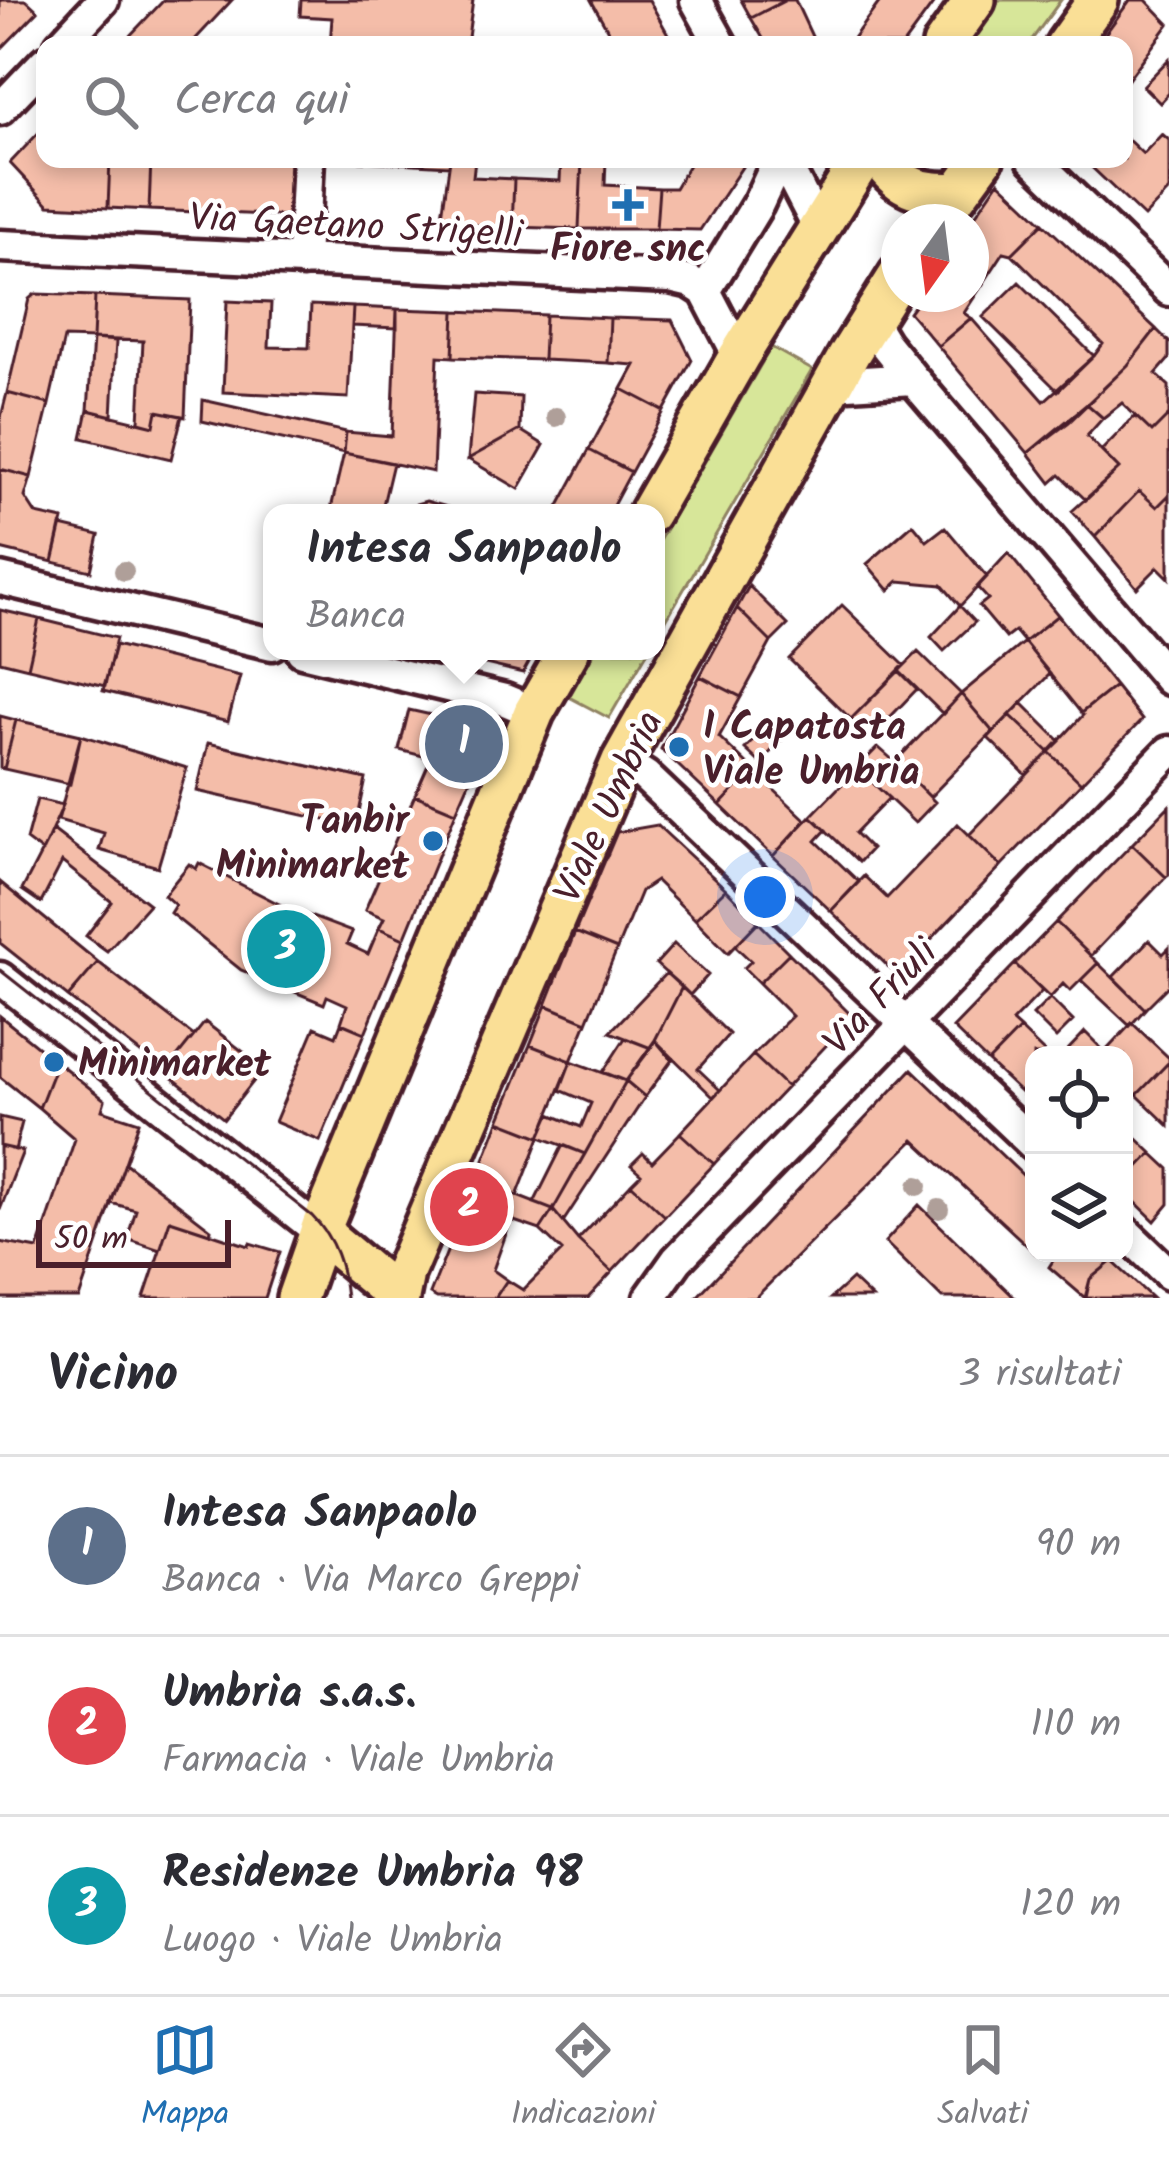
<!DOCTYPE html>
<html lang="it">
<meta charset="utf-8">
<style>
:root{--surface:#fff;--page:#f2f2f3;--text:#2b2b33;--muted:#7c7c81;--line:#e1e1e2;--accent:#1f6fb2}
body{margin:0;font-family:Kalam,sans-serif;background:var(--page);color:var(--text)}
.controls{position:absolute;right:36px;bottom:36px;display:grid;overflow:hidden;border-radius:24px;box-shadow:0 6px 18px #0003}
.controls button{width:108px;height:108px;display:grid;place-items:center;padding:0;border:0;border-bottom:3px solid var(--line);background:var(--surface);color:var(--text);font:60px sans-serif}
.compass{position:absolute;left:881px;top:204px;width:108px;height:108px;border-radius:50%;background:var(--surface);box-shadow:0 6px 18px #0003;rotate:194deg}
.scale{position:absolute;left:36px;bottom:30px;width:195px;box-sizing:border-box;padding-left:12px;border:6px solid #4a1f2b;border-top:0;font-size:33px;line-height:42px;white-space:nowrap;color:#4a1f2b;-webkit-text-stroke:9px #fff;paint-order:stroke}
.you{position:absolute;left:765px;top:897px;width:42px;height:42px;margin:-30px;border:9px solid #fff;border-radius:50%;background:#1a73e8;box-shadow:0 0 0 18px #1a73e833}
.badge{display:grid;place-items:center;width:78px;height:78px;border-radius:50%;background:var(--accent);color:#fff;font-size:39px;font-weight:700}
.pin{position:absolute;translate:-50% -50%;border:6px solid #fff;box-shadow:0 3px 12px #0006}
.popup{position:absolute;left:263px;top:504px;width:402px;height:156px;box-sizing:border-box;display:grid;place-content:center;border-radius:24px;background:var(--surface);filter:drop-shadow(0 3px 9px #0005);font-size:39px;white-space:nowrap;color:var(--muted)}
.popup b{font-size:45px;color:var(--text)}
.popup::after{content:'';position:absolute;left:50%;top:100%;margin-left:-24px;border:24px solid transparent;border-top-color:var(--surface)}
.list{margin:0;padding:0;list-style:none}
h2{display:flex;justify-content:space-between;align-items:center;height:156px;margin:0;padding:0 48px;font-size:51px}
h2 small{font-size:39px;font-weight:400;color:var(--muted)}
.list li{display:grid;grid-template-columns:78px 1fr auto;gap:36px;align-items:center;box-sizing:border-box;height:180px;padding:0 48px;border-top:3px solid var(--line)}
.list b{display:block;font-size:45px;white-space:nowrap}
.list p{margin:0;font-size:39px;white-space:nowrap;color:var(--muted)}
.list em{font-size:39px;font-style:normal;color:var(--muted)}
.icon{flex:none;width:66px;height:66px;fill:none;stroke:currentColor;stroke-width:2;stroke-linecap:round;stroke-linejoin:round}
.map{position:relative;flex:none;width:1169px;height:1298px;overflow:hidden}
.search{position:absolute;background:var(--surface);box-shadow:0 6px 18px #0003;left:36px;right:36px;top:36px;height:132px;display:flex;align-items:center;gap:30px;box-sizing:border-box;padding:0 42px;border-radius:24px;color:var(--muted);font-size:45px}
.sheet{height:696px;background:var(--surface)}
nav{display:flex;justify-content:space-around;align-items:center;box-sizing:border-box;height:168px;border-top:3px solid var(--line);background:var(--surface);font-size:33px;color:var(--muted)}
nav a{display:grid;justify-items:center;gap:6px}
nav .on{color:var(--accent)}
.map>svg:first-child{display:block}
.green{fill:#d7e699;stroke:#908262;stroke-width:3}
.building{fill:#f4bda9;stroke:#4a1f2b;stroke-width:3}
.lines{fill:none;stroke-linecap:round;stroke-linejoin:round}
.minor-casing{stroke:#4a1f2b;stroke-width:39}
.major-casing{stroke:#4a1f2b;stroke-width:48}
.minor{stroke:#fff;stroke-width:30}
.major{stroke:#fadf96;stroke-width:39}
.tram{stroke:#4a1f2b;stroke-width:3}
.tree{fill:#af9f99}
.poi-dot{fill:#1f6fb2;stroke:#fff;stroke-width:4.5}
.labels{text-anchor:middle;stroke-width:9;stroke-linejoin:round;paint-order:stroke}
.street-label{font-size:39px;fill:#4a1f2b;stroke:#fff}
.poi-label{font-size:39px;font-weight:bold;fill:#4a1f2b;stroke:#fff;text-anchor:start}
</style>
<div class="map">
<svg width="1169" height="1298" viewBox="0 0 1169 1298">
<rect width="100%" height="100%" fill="#fff"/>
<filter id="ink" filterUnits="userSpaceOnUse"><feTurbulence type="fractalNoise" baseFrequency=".00833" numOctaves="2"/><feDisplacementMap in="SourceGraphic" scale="24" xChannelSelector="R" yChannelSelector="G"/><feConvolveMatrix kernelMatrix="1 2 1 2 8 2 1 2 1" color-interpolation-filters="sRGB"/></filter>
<g filter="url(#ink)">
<path class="green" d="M995 0H1061L1028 45H962Z
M771 347 812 370 656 637V546Z
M595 651H648L609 718 569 697Z"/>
<path class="building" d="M0 0H26L38 11 0 50Z
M164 0H232L190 45H121Z
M301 0H473L467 45H330L332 18 300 16Z
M591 0H649L674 45H616Z
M741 0H786L751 18Z
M786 0H795L816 45H767L751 18Z
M881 0H936L903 45H848Z
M1130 0H1146L1169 24 1124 85V45H1097Z
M1169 59V93L1160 103 1143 86Z
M45 126V159H110L108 208 49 205 10 163Z
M1162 134 1169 140V191L1144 217 1083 159H1124V136L1143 154Z
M110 159H151L149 210 108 208Z
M151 159 294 162 292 216 149 210Z
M325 159H450L449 166Z
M450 159H475L473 177 514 179 512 227 441 223Z
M561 159H582L579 229 512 227 514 179 560 181Z
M582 159H606L605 185 659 188 656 229H579Z
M688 159H737L742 167 700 230 656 229 659 188H675L690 163Z
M999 181 1043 223 1012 254 1004 252 964 313 971 318 938 346 909 312 922 294H971V222Z
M1043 223 1156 329 1128 365 1069 422 1028 453 938 346 971 318 1044 401 1094 356 1103 344 1012 254Z
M1019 282 1094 356 1058 391 983 317Z
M35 294 95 296 93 339 64 338 49 404 7 393 29 299Z
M95 296 190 300 185 417 157 411 154 426 139 422 143 341 93 339Z
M227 301 271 303 269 347 309 348 311 305 353 307 348 398 223 392Z
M353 307 397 309V328L352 326Z
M397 309 455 311 453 357 438 356 433 472 344 453 346 432 392 436Z
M455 311 545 315 543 360 453 357Z
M545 315 610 318 608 363 543 360Z
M610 318 672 320 692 360 664 411 622 389 635 365 608 363Z
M1156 329 1169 342V359L1156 374 1169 386V415L1152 432 1122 403 1103 418 1087 404 1128 365Z
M93 339 116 341 112 416 88 410Z
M622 389 664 411 631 472 589 450Z
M7 393 49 404 31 477 0 469V421Z
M474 394 521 397 520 430 468 459Z
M203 400 346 432 344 453 202 421Z
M1087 404 1103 418 1087 436 1119 469 1086 500 1060 475 1051 483 1028 453Z
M88 410 154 426 157 411 182 416 171 459 82 438Z
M1169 415V495L1157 507 1139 491 1095 537 1072 511 1119 469 1101 451 1135 416 1152 432Z
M520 430 544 445 519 489 468 459Z
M589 450 631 472 609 513H555Z
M344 453 393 463 381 513H330Z
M0 469 31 477 25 497 36 514 63 520 53 562 0 549Z
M1139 491 1157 507 1169 495V578L1158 567 1137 588 1095 537Z
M426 501 468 513H412L416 504Z
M913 524 927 541 945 527 987 577 960 606 942 585 899 581 889 590 867 564Z
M61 526 99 535 91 571 53 562Z
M1008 553 1058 615 1024 642 1015 631 1006 638 979 606 988 599 977 587Z
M749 586 788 625 771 642 737 608Z
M842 605 904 665 851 719 789 659Z
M960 606 975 622 944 651 931 637Z
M737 608 771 642 741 697 700 676Z
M0 610 39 619 28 668 0 661Z
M1058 615 1115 686 1081 713 1024 642Z
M39 619 116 638 105 686 28 668Z
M1024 642 1050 674 993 732 961 694Z
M115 645 240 676 228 722 103 691Z
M466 651H535L523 673 464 659Z
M918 652 961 694 943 714 899 671Z
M899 671 917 689 870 738 851 719Z
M700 676 741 697 719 737 753 770 720 805 661 749Z
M1115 686 1142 720 1081 783 1049 752 1083 715 1081 713Z
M961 694 993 732 930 797 895 762Z
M1022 703 1060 741 1049 752 1010 715Z
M409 710 463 722 480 757 456 812 415 795 431 758 399 750Z
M1010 715 1049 752 1026 775 988 738Z
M0 716 16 720 4 769 0 768Z
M16 720 81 735 70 784 4 769Z
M769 724 784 738 760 763 745 749Z
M81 735 187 768 158 867 99 850 104 833 58 820Z
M208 743 366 779 356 827 197 791Z
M878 747 895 762 874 784 889 798 855 833 871 849 859 862 811 816Z
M1049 752 1081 783 1001 866 969 835Z
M895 762 935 802 915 823 874 784Z
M753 770 806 820 773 856 720 805Z
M415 795 456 812 404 939 379 928 384 918 365 910Z
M37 799 63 805 42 852 26 840Z
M1169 806V875L1166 877 1132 844Z
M811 816 826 830 816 841 859 882 831 911 773 856Z
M958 824 1001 866 897 975 831 911 864 876 887 898Z
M657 825 726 889 695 919 656 881 641 891 617 949 575 932 617 832Z
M53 830 149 904 107 951 86 936 112 902 62 862 41 903 22 890Z
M1132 844 1166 877 1091 956 1056 922Z
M199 863 283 906 352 932 347 944 368 954 379 928 404 939 365 1033 341 1023 347 1005 327 996 324 1004 241 970 170 913 175 905 164 895 189 864 196 869Z
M0 882 98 962 68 997 0 943Z
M726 889 758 922 728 953 695 919Z
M758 922 789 953 759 983 744 968 751 961 735 946Z
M1056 922 1098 963 1070 991 1063 984 1050 998 1015 964Z
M575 932 617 949 587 1022 546 1005Z
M1149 940 1163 954 1169 948V985L1145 1009 1113 977Z
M674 944 708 975 690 995 656 964Z
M789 953 853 1017 787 1087 753 1055 792 1016 759 983Z
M98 962 194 1036 165 1072 68 997Z
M1098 963 1145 1009 1130 1026 1081 980Z
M1015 964 1042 991 1012 1022 1020 1029 988 1062 953 1028Z
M666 973 682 987 651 1048 610 1032Z
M682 987 729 1034 698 1069 720 1090 713 1097 655 1040Z
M1050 998 1073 1021 1056 1038 1033 1015Z
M546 1005 587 1022 571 1061 530 1045Z
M0 1016 57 1062 39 1108 0 1077Z
M205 1022 264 1068 224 1119 165 1072Z
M341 1023 365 1033 320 1141 275 1122 315 1027 336 1036Z
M1132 1023 1169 1058V1062L1137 1095 1124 1083V1055H1102Z
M1020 1029 1047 1055H1034V1105L988 1062Z
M1085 1032 1105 1052 1102 1055H1063Z
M625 1038 651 1048 626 1081 603 1072Z
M655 1040 672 1060 645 1097 626 1081Z
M530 1045 571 1061 540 1137 499 1121Z
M753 1055 787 1087 714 1164 680 1133Z
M571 1061 626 1081 585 1154 540 1137 550 1114 581 1127 591 1103 560 1090Z
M57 1062 105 1100 102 1110 139 1122 79 1298H0V1242L38 1249 75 1139 39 1108Z
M1169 1062V1126L1137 1095Z
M912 1069 1034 1186V1252L914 1140 755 1298H696Z
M626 1081 645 1097 563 1222 553 1210Z
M0 1117 22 1122 15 1150 0 1146Z
M499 1121 540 1137 517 1196 476 1180Z
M1124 1126 1152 1153 1124 1182Z
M680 1133 714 1164 665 1216 631 1184 641 1174 631 1165 643 1153 652 1162Z
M563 1145 585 1154 553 1210 534 1203Z
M0 1146 23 1151 0 1210Z
M1152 1153 1169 1169V1204L1155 1221 1124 1191V1182Z
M125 1163 211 1229 210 1233 170 1220 160 1250 127 1239 136 1210 111 1203Z
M476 1180 553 1210 540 1230 511 1220 493 1270 507 1280 495 1298H437L430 1294Z
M631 1184 665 1216 612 1272 578 1240Z
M919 1205 1015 1298H942L885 1242Z
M553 1210 578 1240 612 1272 588 1298H495L507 1280 523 1290 562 1251 540 1230Z
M170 1220 249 1246 250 1243 280 1252 265 1298H144Z
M1058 1253H1104L1112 1261 1090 1279 1085 1298 1049 1267Z
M1112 1261 1152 1298H1086L1090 1279Z
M852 1279 872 1298H831Z"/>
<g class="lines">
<defs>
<path id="minor" d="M696 0 721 45
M61 45 103 0
M0 109 45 62
M783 159 819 229
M1033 159 1169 290
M0 246 670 277 691 282 705 291 739 356
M303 261 308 159
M705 291 758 204 779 159
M870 320 884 343 913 379 1169 679
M832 384 913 379
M0 579 272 644
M302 651 505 700 534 712
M622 761 645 776 1034 1145
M0 978 320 1232
M1124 1231 1169 1274
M650 1298 677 1260 1169 752"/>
<path id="major" d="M943 45 975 0
M1066 45 1098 0
M881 159C900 190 926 194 959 192
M937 222 983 159
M649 513 739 356 862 159
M320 1232 399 1298
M297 1298 322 1226 534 712 569 651
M399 1298 404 1273 622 761 850 353 899 275"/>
</defs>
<use href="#minor" class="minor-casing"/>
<use href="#major" class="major-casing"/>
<use href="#minor" class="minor"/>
<use href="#major" class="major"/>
<path class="tram" d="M0 970 312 1216C335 1239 343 1266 346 1298"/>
</g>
<g class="tree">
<circle cx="556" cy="417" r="10"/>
<circle cx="124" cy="571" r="10"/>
<circle cx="918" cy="1186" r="10"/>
<circle cx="939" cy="1209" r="10"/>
</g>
</g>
<g class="poi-dot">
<path d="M622 187h12v12h12v12h-12v12h-12v-12h-12v-12h12z"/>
<circle cx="679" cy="747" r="12"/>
<circle cx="433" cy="841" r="12"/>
<circle cx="54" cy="1062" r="12"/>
</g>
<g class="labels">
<g class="street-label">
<text transform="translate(356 224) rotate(3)" y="14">Via Gaetano Strigelli</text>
<text transform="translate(607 806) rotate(-65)" y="14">Viale Umbria</text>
<text transform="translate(879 996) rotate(-46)" y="14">Via Friuli</text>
</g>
<g class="poi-label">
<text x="628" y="261" text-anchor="middle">Fiore snc</text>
<text x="703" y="739">I Capatosta<tspan x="703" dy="45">Viale Umbria</tspan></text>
<text x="409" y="833" text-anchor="end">Tanbir<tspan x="409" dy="45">Minimarket</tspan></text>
<text x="78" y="1076">Minimarket</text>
</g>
</g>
</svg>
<div class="controls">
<button><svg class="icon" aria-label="locate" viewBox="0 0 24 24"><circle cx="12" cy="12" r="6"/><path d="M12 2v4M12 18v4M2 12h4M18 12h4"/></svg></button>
<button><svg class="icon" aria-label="layers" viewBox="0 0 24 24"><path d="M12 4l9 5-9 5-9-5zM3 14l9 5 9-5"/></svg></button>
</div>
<svg class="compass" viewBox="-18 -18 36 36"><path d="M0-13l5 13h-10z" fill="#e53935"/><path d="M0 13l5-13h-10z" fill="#7c7c81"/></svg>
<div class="scale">50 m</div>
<div class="you"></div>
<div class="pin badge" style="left:464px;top:744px;background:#5c6f8a">1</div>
<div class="popup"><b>Intesa Sanpaolo</b>Banca</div>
<div class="pin badge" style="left:469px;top:1207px;background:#e0444e">2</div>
<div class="pin badge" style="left:286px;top:949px;background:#0f9aa8">3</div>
<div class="search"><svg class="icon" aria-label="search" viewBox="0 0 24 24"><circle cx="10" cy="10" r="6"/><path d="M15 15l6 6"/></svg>Cerca qui</div>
</div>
<section class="sheet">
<h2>Vicino<small>3 risultati</small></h2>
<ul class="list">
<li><span class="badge" style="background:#5c6f8a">1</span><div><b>Intesa Sanpaolo</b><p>Banca · Via Marco Greppi</p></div><em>90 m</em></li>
<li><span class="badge" style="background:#e0444e">2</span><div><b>Umbria s.a.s.</b><p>Farmacia · Viale Umbria</p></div><em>110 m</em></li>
<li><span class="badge" style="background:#0f9aa8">3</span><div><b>Residenze Umbria 98</b><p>Luogo · Viale Umbria</p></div><em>120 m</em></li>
</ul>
</section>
<nav>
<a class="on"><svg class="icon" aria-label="map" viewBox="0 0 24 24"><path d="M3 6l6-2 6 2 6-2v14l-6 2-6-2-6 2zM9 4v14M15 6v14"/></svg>Mappa</a>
<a><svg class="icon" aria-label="directions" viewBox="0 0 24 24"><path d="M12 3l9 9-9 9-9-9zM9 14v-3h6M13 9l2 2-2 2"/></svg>Indicazioni</a>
<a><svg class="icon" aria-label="saved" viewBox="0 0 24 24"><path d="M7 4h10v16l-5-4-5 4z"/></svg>Salvati</a>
</nav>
